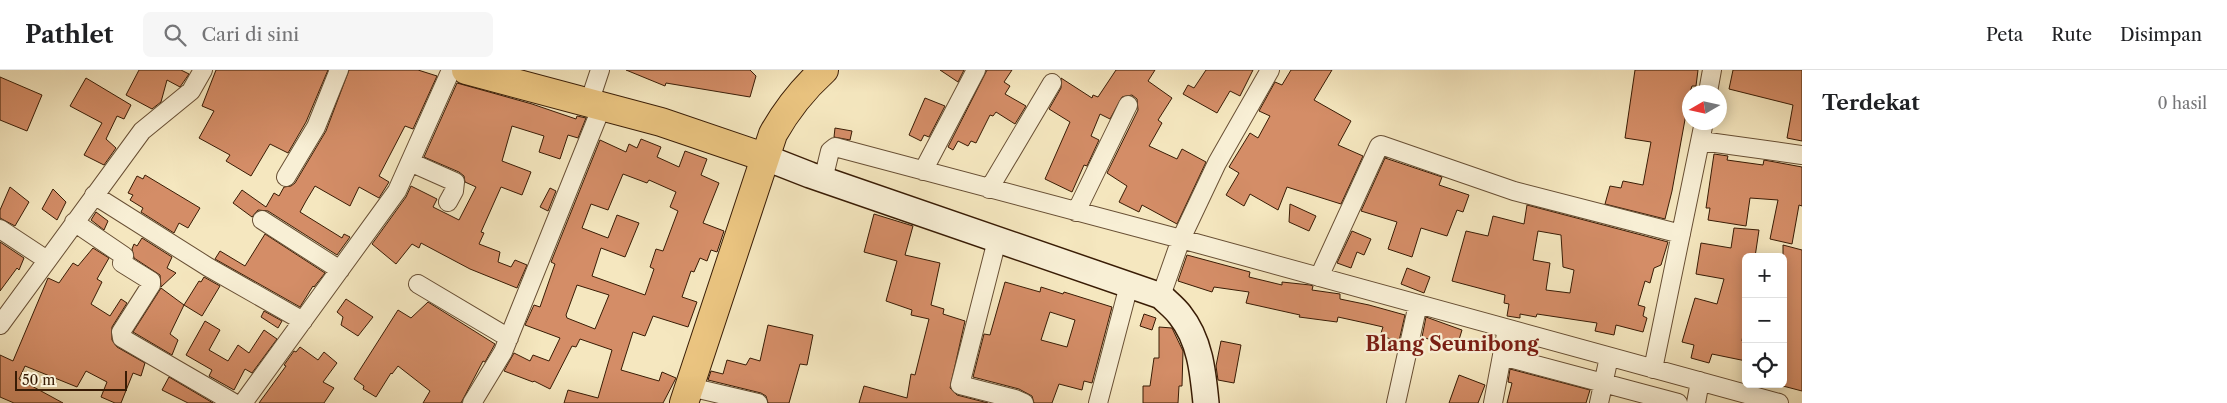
<!DOCTYPE html>
<html lang="id">
<meta charset="utf-8">
<style>
:root{--surface:#fff;--page:#f6f6f6;--text:#202124;--muted:#757577;--line:#e0e0e0}
body{margin:0;font-family:"Libre Caslon Text",serif;background:var(--page);color:var(--text)}
.controls{position:absolute;right:15px;bottom:15px;display:grid;overflow:hidden;border-radius:8px;box-shadow:0 2px 12px #0003}
.controls button{width:45px;height:45px;display:grid;place-items:center;padding:0;border:0;border-bottom:1px solid var(--line);background:var(--surface);color:var(--text);font:25px sans-serif}
.compass{position:absolute;left:1682px;top:15px;width:45px;height:45px;border-radius:50%;background:var(--surface);box-shadow:0 2px 12px #0003;rotate:261deg}
.scale{position:absolute;left:15px;bottom:12px;width:112px;box-sizing:border-box;padding-left:5px;border:2px solid #391c05;border-top:0;font-size:14px;line-height:18px;white-space:nowrap;color:#391c05;-webkit-text-stroke:4px #f8efd5;paint-order:stroke}
.list{margin:0;padding:0;list-style:none}
h2{display:flex;justify-content:space-between;align-items:center;height:65px;margin:0;padding:0 20px;font-size:21px}
h2 small{font-size:16px;font-weight:400;color:var(--muted)}
.icon{flex:none;width:28px;height:28px;fill:none;stroke:currentColor;stroke-width:2;stroke-linecap:round;stroke-linejoin:round}
.map{position:relative;flex:none;width:1802px;height:333px;overflow:hidden}
header{display:flex;align-items:center;gap:30px;box-sizing:border-box;height:70px;padding:0 25px;background:var(--surface);border-bottom:1px solid var(--line)}
header strong{font-size:24px}
nav{display:flex;gap:28px;margin-inline-start:auto;font-size:18px}
.search{width:350px;height:45px;background:var(--page);display:flex;align-items:center;gap:12px;box-sizing:border-box;padding:0 18px;border-radius:8px;color:var(--muted);font-size:19px}
main{display:flex}
aside{flex:1;background:var(--surface)}
.map>svg:first-child{display:block}
.building{fill:#d48d67;stroke:#391c05;fill-rule:evenodd}
.lines{fill:none;stroke-linecap:round;stroke-linejoin:round}
.minor-casing{stroke:#684f34;stroke-width:20}
.secondary-casing{stroke:#391c05;stroke-width:28}
.trunk-casing{stroke:#391c05;stroke-width:30}
.minor{stroke:#f8efd5;stroke-width:18}
.secondary{stroke:#f8efd5;stroke-width:25}
.trunk{stroke:#eac480;stroke-width:28}
.labels{text-anchor:middle;stroke-width:4.5;stroke-linejoin:round;paint-order:stroke}
.quarter-label{font-size:20px;font-weight:bold;fill:#7a1f14;stroke:#f8efd5}
</style>
<header>
<strong>Pathlet</strong>
<div class="search"><svg class="icon" aria-label="search" viewBox="0 0 24 24"><circle cx="10" cy="10" r="6"/><path d="M15 15l6 6"/></svg>Cari di sini</div>
<nav><a>Peta</a><a>Rute</a><a>Disimpan</a></nav>
</header>
<main>
<div class="map">
<svg width="1802" height="333" viewBox="0 0 1802 333">
<rect width="100%" height="100%" fill="#f5e7bf"/>
<filter id="stains"><feTurbulence type="fractalNoise" baseFrequency=".004" numOctaves="4"/><feColorMatrix values="0 0 0 0 .2 0 0 0 0 .09 0 0 0 0 .02 0 0 0 .5 -.17"/></filter>
<radialGradient id="worn" r=".72"><stop offset=".6" stop-color="#630" stop-opacity="0"/><stop offset="1" stop-color="#630" stop-opacity=".3"/></radialGradient>
<path class="building" d="M139 0H181L189 4 180 17 167 10 161 32 152 39 126 25Z
M216 0H328L306 52 288 83 270 74 251 106 226 91 230 85 199 68 214 41 202 36Z
M349 0H418L437 6 413 59 405 56 379 106 389 112 379 128 359 117 350 136 315 116 306 131 300 142 342 168 344 164 350 167 337 185 268 141 258 140 252 147 233 133 242 120 266 137 274 123 279 126 284 117 291 116 295 113 326 61Z
M626 0H750L756 6 750 27 666 13 665 16Z
M940 0H964L958 12Z
M987 0H1012L1004 12 1010 16 1005 24 1026 36 1015 54 996 42 993 46 990 45 976 73 971 71 968 76 958 71 953 80 948 77Z
M1116 0H1155L1148 11 1172 28 1158 50 1162 53 1149 76 1177 89 1182 79 1206 92 1177 154 1142 135 1139 142 1119 132 1127 116 1107 103 1138 40 1137 29 1132 25 1122 27 1110 49 1100 44 1091 66 1099 70 1087 96 1084 95 1072 122 1045 109 1070 52 1049 39 1061 18V8L1092 28 1093 25 1098 27Z
M1206 0H1253L1240 26 1230 21 1217 43 1183 24 1188 15 1194 18Z
M1291 0H1332L1314 30 1351 51 1338 75 1363 86 1341 134 1287 117 1278 140 1250 124 1244 136 1226 125 1239 103 1229 97 1250 63 1258 68 1270 46 1259 41 1275 12 1282 15Z
M1635 0H1698L1696 16H1692L1690 22 1672 121 1665 149 1605 134 1610 116 1621 118 1623 111 1643 115 1651 72 1625 68Z
M1733 0H1802V71L1787 68 1793 35 1729 19Z
M0 7 42 25 27 61 0 50Z
M86 8 131 35 124 49 117 46 106 69 116 78 104 95 84 85 102 53 70 36Z
M457 13 532 34 576 49 577 46 586 48 578 68 568 65 560 89 539 82 544 66 512 56 502 91 531 102 522 125 501 117 481 162 484 163 479 174 500 182 498 192 511 197 515 190 527 195 517 218 470 199 421 173 419 178 412 174 396 194 372 174 406 127 411 116 437 129 433 137 459 150 476 117 465 112 464 106 459 102 424 87Z
M925 28 945 36 929 67 924 65 921 71 909 65Z
M835 58 852 61 850 70 834 67Z
M641 69 661 77 657 87 679 97 685 81 707 89 701 105 719 113 703 153 724 161 717 182 711 180 707 191 700 188 694 202 691 201 682 227 697 232 688 257 653 246 645 266 633 262 621 300 659 311 662 302 676 308 663 333H564L568 320 598 328 612 280 580 269 576 277 572 276 550 319 534 311 533 312 504 301 514 283 530 291 533 285 549 291 560 268 525 255 534 235 540 237 555 194 551 192 600 70 626 82 629 74 637 78ZM623 104 647 113 649 110 676 122 670 137 678 141 663 181 656 179 650 197 654 199 645 225 592 206 601 178 625 187 639 153 617 145 608 168 582 158 591 134 608 140ZM577 215 609 225 595 259 567 248 566 245Z
M1714 84 1728 86 1727 90 1763 95 1764 90 1802 97V136L1799 135 1792 174 1770 169 1778 130 1750 128 1746 156 1708 150 1710 138H1706Z
M1385 88 1442 107 1439 115 1469 125 1463 142 1457 140 1447 166 1421 158 1412 187 1388 179 1397 152 1361 141Z
M145 105 200 138 188 158 179 153 174 163 141 142 143 138 130 130 133 125 128 123 137 106 143 109Z
M10 117 29 132 15 156 0 148V140Z
M550 118 556 121 548 141 540 137Z
M53 119 66 132 57 150 42 139Z
M1290 134 1316 146 1309 161 1289 152Z
M1527 135 1668 172 1661 195 1654 198 1650 213 1645 211 1638 235 1645 237 1643 246 1647 248 1643 262 1616 255 1614 265 1595 261 1597 253 1537 244 1536 247 1520 244V248L1507 246 1509 234 1504 233 1505 225 1452 211 1466 161 1488 166 1493 146 1524 154ZM1538 161 1561 165 1563 197 1574 200 1570 223 1546 220 1550 193 1533 190Z
M96 142 108 151 104 160 91 150Z
M874 144 913 156 905 185 940 193 931 235 944 239 943 244 965 251 950 318 957 325 988 333H859L864 316 907 328 911 304 915 305 929 249 911 245 912 240 886 231 897 191 864 182Z
M1734 158 1759 160 1755 187H1746V245L1742 271 1746 272V291L1712 284 1709 293 1691 288 1694 275 1682 272 1695 228 1717 234 1724 209 1696 204 1701 173 1731 178Z
M1352 161 1371 169 1364 185 1357 182 1351 198 1337 193Z
M265 164 325 203 314 217 313 216 300 237 215 189 220 181 245 196Z
M142 168 172 187 167 198 176 203 161 217 160 205 134 188 132 179 134 174 137 176Z
M0 172 24 188 19 200 17 198 0 221Z
M1783 175 1802 180V321L1783 316Z
M93 178 109 188 97 209 102 212 91 234 110 246 121 229 127 233 112 257V270L117 277 145 293 141 306 133 303 121 333H115L101 327 107 312 86 301 77 317 25 296 19 309 63 333H14L0 327V285L13 291 48 208 59 213 73 193 78 196Z
M1187 185 1250 202 1249 207 1282 215V212L1310 215 1313 216 1312 220 1340 224V229L1369 235 1405 245 1399 271 1380 266 1383 257 1370 254 1338 247 1337 252 1299 247 1300 245 1246 233 1249 222 1214 217 1212 222 1178 211Z
M1407 198 1430 207 1424 223 1401 214Z
M204 207 220 216 202 246 184 235 199 211 201 212Z
M1005 212 1040 222 1041 217 1063 224 1064 222 1112 237 1092 313 1084 311 1082 320 1059 314 1052 333H1034L1032 326 1019 319 973 307 984 264 990 265ZM1050 242 1075 250 1067 277 1041 270Z
M161 218 184 235 170 264 178 270 172 285 133 262Z
M346 229 373 247 358 266 341 255 343 247 337 242Z
M428 232 495 274 485 292 483 291 461 333H423L430 321 398 296 392 304 391 303 376 327 363 319 364 316 354 309 398 240 411 248Z
M264 241 282 251 278 258 261 247Z
M1144 244 1156 248 1152 260 1140 256Z
M1426 247 1462 260 1458 273 1455 274 1454 277 1422 267Z
M205 251 220 260 209 280 228 291 238 275 249 283 264 260 277 269 252 303 245 299 234 320 209 306 212 300 186 285Z
M768 255 813 265 807 295 800 294 789 333H768L766 326 761 323 708 310 711 301 723 304 727 290 746 295 750 288 760 291Z
M1159 257 1172 258 1183 281 1182 316H1179L1178 333H1143V316H1150L1154 288H1159Z
M1221 271 1241 275 1234 313 1218 310 1216 296Z
M300 277 318 290 324 282 337 293 323 312 334 318 324 333H259L286 296 284 295 294 281 296 282Z
M1510 299 1590 320 1586 333H1507L1512 313 1508 312Z
M1459 305 1485 315 1478 333H1449Z
M169 307 213 333H188L162 320Z"/>
<g class="lines">
<defs>
<path id="minor" d="M1708 22 1712 0
M589 33 600 0
M1701 71 1802 85
M410 92 455 112 454 121 448 132
M923 101 976 0
M286 107 316 57 339 0
M823 110 830 81 835 77 1181 169 1779 333
M989 119 1052 13
M94 125 208 197 303 251
M1076 142 1128 35
M262 150 340 200
M74 152 124 186 122 193 151 211V215L121 262 122 268 234 333
M0 159 47 190
M997 170 960 315 1015 329 1024 333
M1319 207 1379 76 1381 75 1514 121 1681 164
M418 214 509 268
M1161 226 1181 169 1217 93 1270 0
M0 255 142 61 191 21 203 0
M1502 286 1678 333
M1653 299 1704 52
M690 317 758 333
M243 333 397 121 451 0
M472 333 503 282 602 36
M1098 333 1129 215
M1396 333 1418 234
M1493 333 1507 259
M1599 333 1609 287
M1696 333 1700 311"/>
<path id="secondary" d="M764 87 810 105 1161 226C1167 232 1175 238 1180 245 1200 270 1203 302 1206 333"/>
<path id="trunk" d="M466 0 661 52 764 87
M684 333 773 64C787 39 803 19 824 0"/>
</defs>
<use href="#minor" class="minor-casing"/>
<use href="#secondary" class="secondary-casing"/>
<use href="#trunk" class="trunk-casing"/>
<use href="#minor" class="minor"/>
<use href="#secondary" class="secondary"/>
<use href="#trunk" class="trunk"/>
</g>
<g class="labels">
<g class="quarter-label">
<text x="1452" y="281">Blang Seunibong</text>
</g>
</g>
<rect width="100%" height="100%" filter="url(#stains)"/>
<rect width="100%" height="100%" fill="url(#worn)"/>
</svg>
<div class="controls">
<button>+</button>
<button>−</button>
<button><svg class="icon" aria-label="locate" viewBox="0 0 24 24"><circle cx="12" cy="12" r="6"/><path d="M12 2v4M12 18v4M2 12h4M18 12h4"/></svg></button>
</div>
<svg class="compass" viewBox="-18 -18 36 36"><path d="M0-13l5 13h-10z" fill="#e53935"/><path d="M0 13l5-13h-10z" fill="#757577"/></svg>
<div class="scale">50 m</div>
</div>
<aside>
<h2>Terdekat<small>0 hasil</small></h2>
<ul class="list">
</ul>
</aside>
</main>
